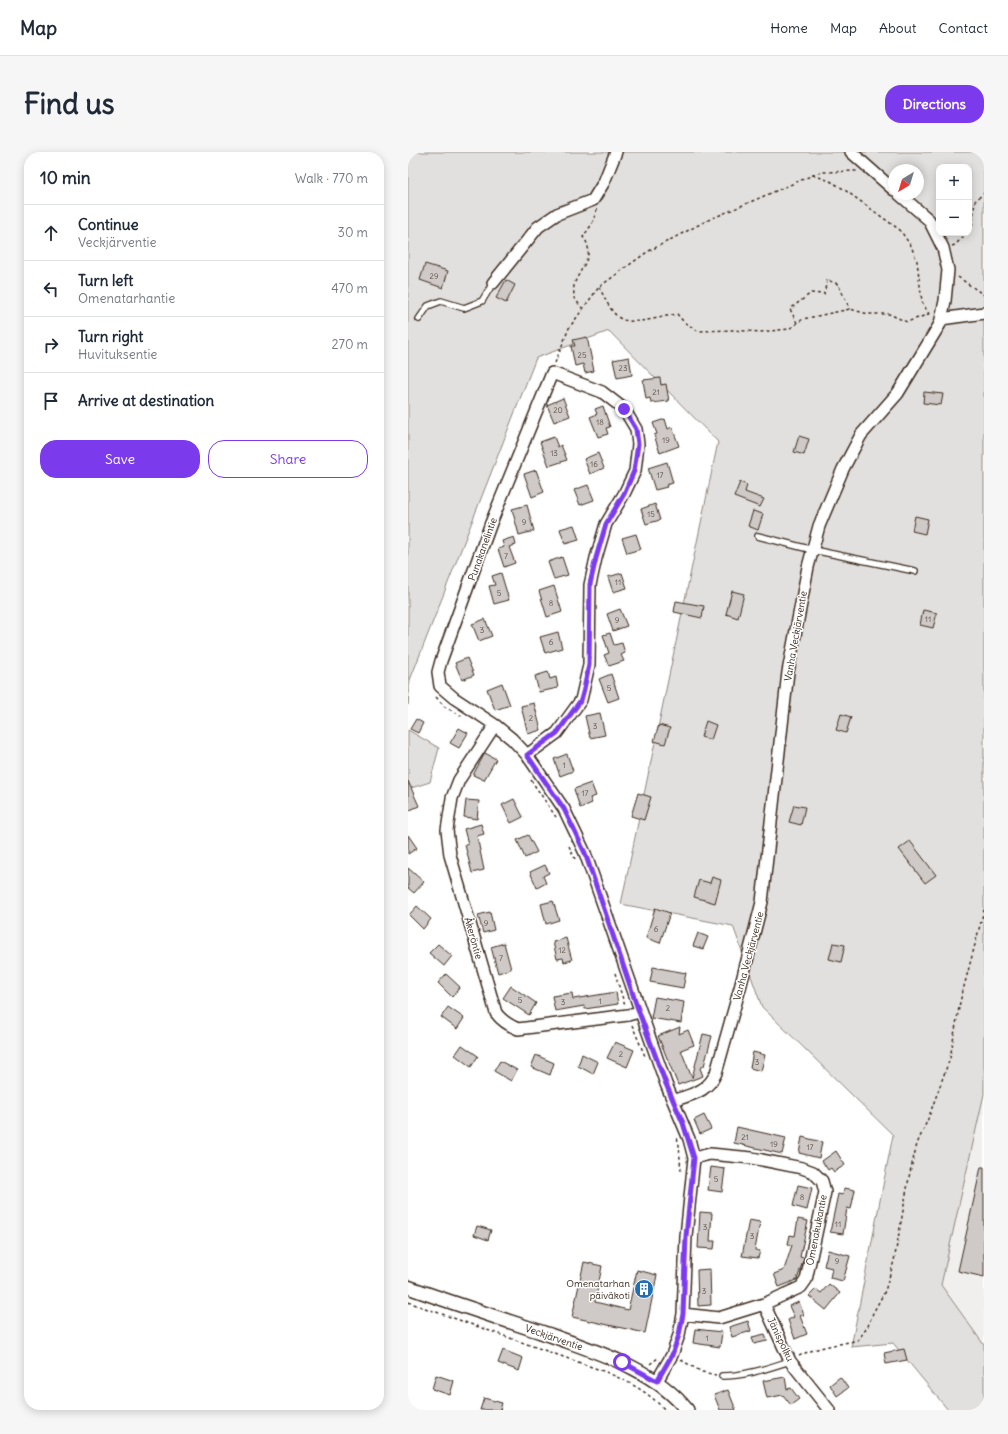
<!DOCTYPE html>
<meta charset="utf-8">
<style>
:root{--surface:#fff;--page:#f6f6f7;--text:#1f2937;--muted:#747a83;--line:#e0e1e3;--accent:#7c3aed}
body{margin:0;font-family:Delius,sans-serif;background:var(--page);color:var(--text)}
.controls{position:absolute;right:12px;top:12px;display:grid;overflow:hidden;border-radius:8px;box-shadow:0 2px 10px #0003}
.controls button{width:36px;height:36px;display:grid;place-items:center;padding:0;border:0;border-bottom:1px solid var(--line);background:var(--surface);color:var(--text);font:20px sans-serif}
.compass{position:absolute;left:480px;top:12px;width:36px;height:36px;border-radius:50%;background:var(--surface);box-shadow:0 2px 10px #0003;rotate:218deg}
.stop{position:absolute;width:12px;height:12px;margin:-9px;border:3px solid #7c3aed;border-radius:50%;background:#fff}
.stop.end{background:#7c3aed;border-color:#fff;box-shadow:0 1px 4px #0008}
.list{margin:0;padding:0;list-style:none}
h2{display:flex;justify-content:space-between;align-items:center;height:52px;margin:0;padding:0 16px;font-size:17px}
h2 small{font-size:13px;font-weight:400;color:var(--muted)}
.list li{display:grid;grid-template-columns:26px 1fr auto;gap:12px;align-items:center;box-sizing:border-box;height:56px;padding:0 16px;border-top:1px solid var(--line)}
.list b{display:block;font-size:15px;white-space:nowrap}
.list p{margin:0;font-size:13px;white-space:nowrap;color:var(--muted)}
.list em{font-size:13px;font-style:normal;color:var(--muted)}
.actions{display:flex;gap:8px;padding:12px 16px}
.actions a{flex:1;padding:9px 0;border:1px solid var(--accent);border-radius:16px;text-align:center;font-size:14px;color:var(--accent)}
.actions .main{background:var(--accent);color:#fff}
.icon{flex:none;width:22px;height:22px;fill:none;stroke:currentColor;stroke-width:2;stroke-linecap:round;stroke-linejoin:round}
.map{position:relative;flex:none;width:576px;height:1258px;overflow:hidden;border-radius:16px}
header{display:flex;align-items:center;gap:24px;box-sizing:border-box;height:56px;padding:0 20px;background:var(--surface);border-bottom:1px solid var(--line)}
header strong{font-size:19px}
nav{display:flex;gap:22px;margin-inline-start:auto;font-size:14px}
.intro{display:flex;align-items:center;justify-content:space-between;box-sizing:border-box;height:96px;padding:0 24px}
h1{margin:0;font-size:28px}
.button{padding:10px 18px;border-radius:16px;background:var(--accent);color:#fff;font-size:14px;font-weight:700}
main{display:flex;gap:24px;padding:0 24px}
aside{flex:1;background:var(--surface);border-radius:16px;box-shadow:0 2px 10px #0003}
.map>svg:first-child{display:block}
.built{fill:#f1efee}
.green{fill:#e2e0de;stroke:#8e857e;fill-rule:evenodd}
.building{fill:#cfcac7;stroke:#3b2a1e}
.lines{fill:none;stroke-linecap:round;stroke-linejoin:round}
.service-casing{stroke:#3b2a1e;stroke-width:8}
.minor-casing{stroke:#3b2a1e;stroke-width:14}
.tertiary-casing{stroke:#3b2a1e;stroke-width:16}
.path{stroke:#3b2a1e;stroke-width:1.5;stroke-dasharray:3 3;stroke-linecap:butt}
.service{stroke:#fff;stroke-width:5.5}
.minor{stroke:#fff;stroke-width:11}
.tertiary{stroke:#fff;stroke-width:13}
.route{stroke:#7c3aed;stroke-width:5}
.labels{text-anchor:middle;stroke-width:3;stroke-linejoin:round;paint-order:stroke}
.number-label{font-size:8px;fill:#605248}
.street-label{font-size:10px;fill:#3b2a1e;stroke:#fff}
.poi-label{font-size:10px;fill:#3b2a1e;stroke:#fff;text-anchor:end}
</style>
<header>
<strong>Map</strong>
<nav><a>Home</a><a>Map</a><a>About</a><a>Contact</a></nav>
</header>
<div class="intro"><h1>Find us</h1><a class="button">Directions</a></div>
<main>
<aside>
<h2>10 min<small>Walk · 770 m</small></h2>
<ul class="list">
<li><svg class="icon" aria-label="ahead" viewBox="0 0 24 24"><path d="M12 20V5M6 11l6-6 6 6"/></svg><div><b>Continue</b><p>Veckjärventie</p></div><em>30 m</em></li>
<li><svg class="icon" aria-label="left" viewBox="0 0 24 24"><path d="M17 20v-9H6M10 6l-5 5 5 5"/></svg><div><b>Turn left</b><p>Omenatarhantie</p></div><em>470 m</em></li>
<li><svg class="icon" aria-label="right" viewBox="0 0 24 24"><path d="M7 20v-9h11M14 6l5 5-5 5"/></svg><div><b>Turn right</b><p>Huvituksentie</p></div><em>270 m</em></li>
<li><svg class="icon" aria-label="arrive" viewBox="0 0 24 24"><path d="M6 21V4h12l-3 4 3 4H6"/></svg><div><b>Arrive at destination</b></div></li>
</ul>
<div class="actions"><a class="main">Save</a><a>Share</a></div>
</aside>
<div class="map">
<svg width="576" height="1258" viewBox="0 0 576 1258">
<rect width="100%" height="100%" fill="#fff"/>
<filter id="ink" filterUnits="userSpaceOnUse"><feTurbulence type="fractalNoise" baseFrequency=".025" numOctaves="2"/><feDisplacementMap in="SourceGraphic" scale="8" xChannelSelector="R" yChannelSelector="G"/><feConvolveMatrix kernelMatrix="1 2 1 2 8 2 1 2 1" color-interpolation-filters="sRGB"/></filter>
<g filter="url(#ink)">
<path class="built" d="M576 942V1193L533 1133Z"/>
<path class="green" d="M0 0H576V942L533 1133 576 1193V1258H540L485 1191 443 1195 485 983 354 855 325 774 213 752 310 290 201 179 128 206 2 528 0 553ZM531 15H561V81H531ZM486 18H510V42H486Z
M0 578 31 596 22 630 0 637Z"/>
<path class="building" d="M17 112 40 119 35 136 12 128Z
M98 128 107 133 98 151 88 146Z
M179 185 186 219 177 221 175 212 167 214 163 194H167L165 188Z
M221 205 224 223 209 226 205 208Z
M252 226 253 233 258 232 261 249 243 251 242 246 238 247 235 228Z
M516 240 535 242 533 253 515 251Z
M155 246 162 264 146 270 139 253Z
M195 254 202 275 198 276 200 282 190 285 182 265 189 262 187 257Z
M257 267 260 277 264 275 271 294 252 301 246 283 249 282 245 271Z
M391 284 401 287 396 303 386 300Z
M146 285 150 295 153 293 159 308 141 314 132 290Z
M190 301 196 316 182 322 176 307Z
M259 310 265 331 258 333 259 335 247 338 240 316Z
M128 318 136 340 124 345 116 322Z
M332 330 339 333 337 340 356 347 352 355 326 345Z
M180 333 186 348 172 353 166 338Z
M247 352 252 368 238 372 233 357Z
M119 353 126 379 111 383 104 357Z
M345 359 355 362 350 378 340 374Z
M507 364 520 367 517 382 504 379Z
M166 373 171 388 157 392 152 377Z
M228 382 233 397 219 401 214 386Z
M106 385 108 393 101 395 107 411 96 415 90 397 96 395 94 389Z
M154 405 160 423 146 427 140 410Z
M93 421 101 448 86 452 81 434 87 433 84 424Z
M214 421 219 436 205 440 200 425Z
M146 434 154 460 139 465 131 439Z
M324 439 336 442 330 466 318 462Z
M268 449 296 454 294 466 266 460Z
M212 457 219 474 205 479 199 462Z
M515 458 529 461 525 476 512 473Z
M77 467 84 484 71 489 64 472Z
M150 480 154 496 137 501 132 485Z
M202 481 206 493 214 491 217 501 213 503 216 509 201 514 196 503 201 501 195 483Z
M59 506 66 523 54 528 47 511Z
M140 520 142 527 148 525 150 536 131 540 127 524Z
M203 522 211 546 200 550 191 527Z
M94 531 102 553 87 558 79 537Z
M126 551 133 578 120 582 113 554Z
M192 561 197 583 182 586 177 564Z
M433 562 443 565 438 581 428 578Z
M8 567 15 571 10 581 2 577Z
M298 569 308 573 303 588 293 585Z
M251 573 262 576 257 592 246 589Z
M51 576 60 581 51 596 42 591Z
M77 601 88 607 76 628 65 623Z
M159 602 165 619 152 624 146 607Z
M0 629 11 654 0 659Z
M183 631 188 644 182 646 184 651 172 656 166 637Z
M230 641 243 645 236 668 223 664Z
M106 647 115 665 103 671 94 653Z
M58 648 71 649 69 667 56 665Z
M386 653 397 655 393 673 381 670Z
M73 672 76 682 69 684 76 718 64 721 57 693 60 692 56 677Z
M0 683 9 696 0 702Z
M120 683 129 700 117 706 109 688Z
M502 689 528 723 517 731 491 697Z
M137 713 141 721 135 724 138 731 129 736 122 720Z
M0 716 16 730 6 741 0 736Z
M304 725 313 728 307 751 286 745 291 728 302 731Z
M145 749 151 768 138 772 133 752Z
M9 754 23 767 15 777 1 763Z
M247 756 262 761 252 791 238 786Z
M82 760 86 778 75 781 70 763Z
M290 781 300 785 295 797 285 794Z
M158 786 164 808 156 810 155 806 149 807 145 790Z
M96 791 103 817 90 821 83 795Z
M425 791 437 793 433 810 421 807Z
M30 792 44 804 36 814 21 801Z
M245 815 278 821 275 836 242 830Z
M38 822 52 835 44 845 30 831Z
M103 834 128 851 121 863 95 846Z
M208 840 210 852 177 857 176 854 147 859 144 844 164 841 165 847Z
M247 845 276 850 273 871 243 866Z
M40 855 56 866 49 877 33 865Z
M272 875 271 882 280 878 286 893 273 898 284 926 295 882 304 884 296 914 292 916 295 924 270 933 250 884Z
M207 890 226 898 219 915 199 906Z
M54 893 70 904 63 915 47 903Z
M345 900 357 903 353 919 342 916Z
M174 902 190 910 185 922 170 914Z
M128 903 146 911 142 923 123 915Z
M92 909 109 918 103 929 86 919Z
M296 963 303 977 292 982 286 968Z
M329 975 378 986 374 1002 326 991Z
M394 985 414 990 411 1006 391 1001Z
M428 999 437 1013 426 1020 423 1016 420 1018 414 1009Z
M303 1015 317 1017 314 1040 300 1038Z
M573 1015H576V1125L550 1119Z
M390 1033 404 1036 399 1058 385 1054Z
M436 1036 447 1038 443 1057 439 1056 435 1082 422 1080 430 1042 435 1043Z
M292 1060 304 1061 302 1089H307L306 1097 290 1096Z
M390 1067 400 1069 392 1105 396 1106 395 1109 389 1128 384 1130 383 1129 384 1130 371 1135 366 1122 376 1118 384 1093 380 1092 382 1083 387 1084Z
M341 1068 352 1070 347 1098 352 1099 350 1106 334 1104Z
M69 1074 83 1078 80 1088 66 1083Z
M420 1098 442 1104 435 1129 422 1126 424 1116 416 1114Z
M176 1110 194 1114 187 1150 220 1158 229 1118 249 1123 237 1181 164 1165Z
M302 1117 303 1153 290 1154 289 1118Z
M421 1132 432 1141 418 1158 401 1144 408 1137 413 1141Z
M391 1150 396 1163 392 1164 399 1182 387 1187 380 1168 386 1165 381 1154Z
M340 1169 343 1179 324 1185 321 1175Z
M287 1177 314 1180 312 1195 285 1191Z
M357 1182 359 1189 346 1192 344 1185Z
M496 1197 499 1208 478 1212 476 1201Z
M95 1198 115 1206 111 1219 90 1211Z
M28 1223 46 1229 42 1243 24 1237Z
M377 1225 379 1237 383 1236 391 1247 383 1253 375 1243 359 1246 355 1229Z
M432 1225 440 1236 429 1244 422 1233Z
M320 1238 328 1258H312L306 1243Z
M76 1246 94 1251 92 1258H72Z"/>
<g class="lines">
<defs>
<path id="service" d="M11 167 20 154 33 149 56 156 74 149 85 131
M350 384 405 398 507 419
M314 1224C338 1224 360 1216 382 1209"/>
<path id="minor" d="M443 0 486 38
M85 131 130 75 149 62 185 48 196 30 208 0
M533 167 576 161
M87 573 51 628 44 646 39 678 42 703 88 861C94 869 100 873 110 877L220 863 231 860
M119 603 149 581 173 548 181 513 182 433 188 406 198 372 216 342 227 319 230 292 228 277 216 257 194 240 144 221 83 371 33 509 30 520 32 534 46 546 87 573 104 587 119 603 156 657 177 701 258 932 281 987 286 1006 278 1084 275 1162 271 1183 264 1203 249 1229
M265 949C283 942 299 941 308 921L332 836 354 750 380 520 400 415 411 374 435 317 453 283 490 241 532 172 537 149 540 118 535 96 521 68 491 42
M356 1152 382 1209 421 1258
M275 1162 311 1166 356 1152 393 1135 398 1128 417 1040 414 1029 405 1020 394 1016 344 1006 302 1002 286 1006"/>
<path id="tertiary" d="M0 1135C47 1152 95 1167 142 1183 191 1201 245 1216 279 1258"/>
</defs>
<use href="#service" class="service-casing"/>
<use href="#minor" class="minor-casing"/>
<use href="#tertiary" class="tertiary-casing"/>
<path class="path" d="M405 23 422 29 434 36 492 78 503 94 509 109 514 150 521 162
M561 79 564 76 567 49 576 41
M544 94 547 93 559 81
M550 125 576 143
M191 135C196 144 201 157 209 164 221 176 254 164 269 162L276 170 290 179 325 178 352 180 381 177 395 167 442 157 460 162H481L499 170 521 162
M175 157 166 146C166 141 165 134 167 130 174 114 188 101 175 85L184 72 189 57
M389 171 382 157 403 141 416 142 419 128 430 132 442 157
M147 211 161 176 191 135 239 100 298 69 405 23 415 20 449 19
M28 545 37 555 54 564
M123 628 148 665
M161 694 167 707
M207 821 217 854
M224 873 237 904
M269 986 271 993 273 1020
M0 1150 198 1220C222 1231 238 1238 257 1258
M391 1204C410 1194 430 1193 450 1188L460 1174 465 1161 477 1139 486 1109 502 1020 509 992 520 967 542 906 552 850 576 758
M273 1208 294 1220 308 1223
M242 1212 250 1206"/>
<use href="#service" class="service"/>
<use href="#minor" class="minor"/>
<use href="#tertiary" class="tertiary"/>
</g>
</g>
<g class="lines" filter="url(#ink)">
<path class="route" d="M214 1210 249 1229 264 1203 271 1183 275 1162 278 1084 286 1006 275 971 258 932 231 860 177 701 156 657 119 603 149 581 173 548 176 537 181 513 182 432 188 406 198 372 216 342 226 319 230 292 228 277 216 257"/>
</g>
<defs>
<symbol id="building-disc" viewBox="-11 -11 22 22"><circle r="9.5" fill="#1f6fb2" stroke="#fff"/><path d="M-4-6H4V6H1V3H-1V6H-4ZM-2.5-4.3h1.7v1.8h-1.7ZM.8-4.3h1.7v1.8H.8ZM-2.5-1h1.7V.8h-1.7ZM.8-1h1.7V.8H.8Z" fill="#fff"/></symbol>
</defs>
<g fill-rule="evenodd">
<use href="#building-disc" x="225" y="1126" width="22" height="22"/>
</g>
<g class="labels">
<g class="number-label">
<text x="26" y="127">29</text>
<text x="174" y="206">25</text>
<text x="215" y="219">23</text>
<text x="248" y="243">21</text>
<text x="150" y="261">20</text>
<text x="192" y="273">18</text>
<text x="258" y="291">19</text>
<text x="146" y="304">13</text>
<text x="186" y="315">16</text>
<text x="252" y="326">17</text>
<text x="243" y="365">15</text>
<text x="116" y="373">9</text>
<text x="98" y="407">7</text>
<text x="210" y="433">11</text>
<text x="91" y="444">5</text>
<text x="143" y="454">8</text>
<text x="520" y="470">11</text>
<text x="209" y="471">9</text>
<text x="74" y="481">3</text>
<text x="143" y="493">6</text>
<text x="201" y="539">5</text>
<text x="123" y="569">2</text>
<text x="187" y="577">3</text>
<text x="156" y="616">1</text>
<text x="177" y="644">17</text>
<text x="78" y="774">9</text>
<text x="248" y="780">6</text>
<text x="154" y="801">12</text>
<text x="93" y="809">7</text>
<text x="112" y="851">5</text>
<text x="192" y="852">1</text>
<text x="155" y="853">3</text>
<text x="260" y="859">2</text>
<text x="213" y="905">2</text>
<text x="349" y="913">3</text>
<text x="337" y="988">21</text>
<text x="366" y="995">19</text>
<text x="402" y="998">17</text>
<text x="308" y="1030">5</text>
<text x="394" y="1048">8</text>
<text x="430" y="1075">11</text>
<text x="297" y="1078">3</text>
<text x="344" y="1087">3</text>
<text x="429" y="1112">9</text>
<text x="296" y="1142">3</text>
<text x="299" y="1189">1</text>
</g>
<g class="street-label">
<text transform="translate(74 397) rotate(-70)" y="4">Punakanelintie</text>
<text transform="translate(387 484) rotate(-80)" y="4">Vanha Veckjärventie</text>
<text transform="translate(66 786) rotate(74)" y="4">Åkeröntie</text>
<text transform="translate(340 804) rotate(-75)" y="4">Vanha Veckjärventie</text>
<text transform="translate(408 1078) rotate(-79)" y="4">Omenakukantie</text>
<text transform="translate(146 1185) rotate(19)" y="4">Veckjärventie</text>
<text transform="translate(373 1187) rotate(64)" y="4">Jänispolku</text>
</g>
<g class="poi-label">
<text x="222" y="1135">Omenatarhan<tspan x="222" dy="12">päiväkoti</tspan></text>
</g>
</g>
</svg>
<div class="controls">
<button>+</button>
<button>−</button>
</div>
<svg class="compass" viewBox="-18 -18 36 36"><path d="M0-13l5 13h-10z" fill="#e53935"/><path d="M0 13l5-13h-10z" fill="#747a83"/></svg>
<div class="stop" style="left:214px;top:1210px"></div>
<div class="stop end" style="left:216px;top:257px"></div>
</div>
</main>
